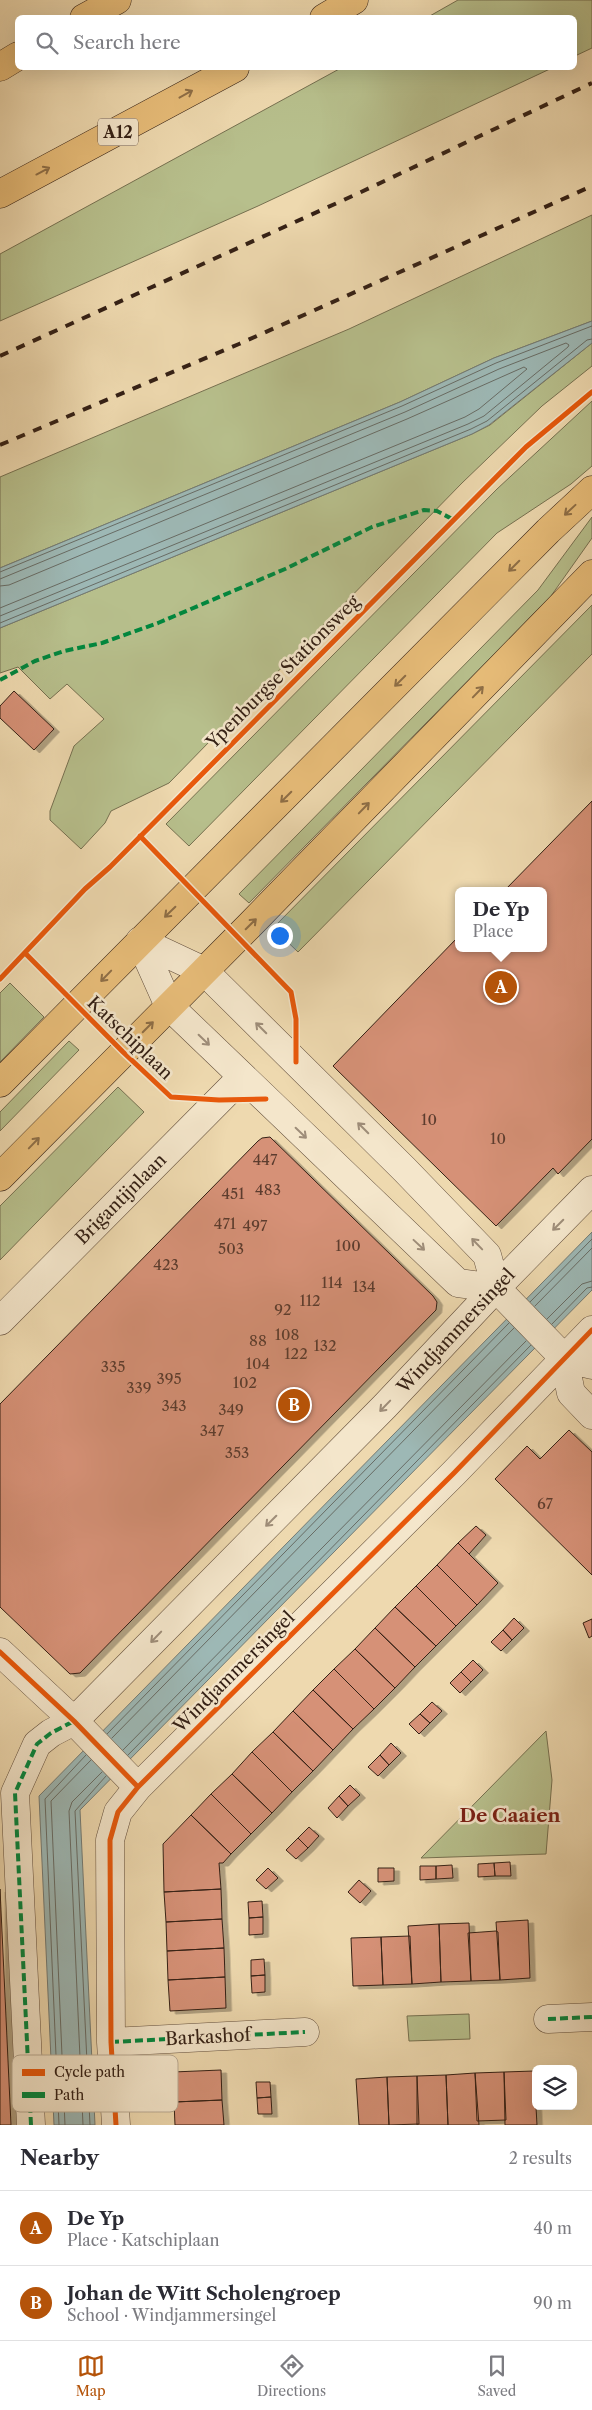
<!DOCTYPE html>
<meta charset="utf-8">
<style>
:root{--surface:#fff;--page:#f7f7f7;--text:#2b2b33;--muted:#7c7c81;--line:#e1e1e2;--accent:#b45309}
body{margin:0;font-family:"Libre Caslon Text",serif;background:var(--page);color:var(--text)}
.controls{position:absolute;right:15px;bottom:15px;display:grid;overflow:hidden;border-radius:8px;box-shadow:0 5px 20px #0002}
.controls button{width:45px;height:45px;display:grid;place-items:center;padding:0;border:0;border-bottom:1px solid var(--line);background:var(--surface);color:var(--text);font:25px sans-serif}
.you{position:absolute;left:279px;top:935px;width:18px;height:18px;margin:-12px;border:4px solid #fff;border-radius:50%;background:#1a73e8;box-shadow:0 0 0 8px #1a73e833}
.badge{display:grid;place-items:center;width:32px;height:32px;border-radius:50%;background:var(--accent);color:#fff;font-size:16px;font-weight:700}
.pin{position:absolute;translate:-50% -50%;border:2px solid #fff;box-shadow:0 1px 5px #0006}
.popup{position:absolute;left:455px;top:887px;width:92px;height:65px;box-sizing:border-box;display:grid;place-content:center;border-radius:8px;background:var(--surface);filter:drop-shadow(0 1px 4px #0005);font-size:16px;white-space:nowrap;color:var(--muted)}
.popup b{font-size:19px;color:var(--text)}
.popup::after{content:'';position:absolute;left:50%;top:100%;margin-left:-10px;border:10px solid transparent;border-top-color:var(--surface)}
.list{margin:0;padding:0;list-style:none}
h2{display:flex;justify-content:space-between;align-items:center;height:65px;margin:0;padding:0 20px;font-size:21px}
h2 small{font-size:16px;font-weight:400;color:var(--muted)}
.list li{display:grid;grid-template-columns:32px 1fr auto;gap:15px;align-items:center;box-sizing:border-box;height:75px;padding:0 20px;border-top:1px solid var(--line)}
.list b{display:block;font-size:19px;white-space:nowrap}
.list p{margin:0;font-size:16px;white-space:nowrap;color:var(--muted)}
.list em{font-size:16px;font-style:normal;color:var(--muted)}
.icon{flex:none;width:28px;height:28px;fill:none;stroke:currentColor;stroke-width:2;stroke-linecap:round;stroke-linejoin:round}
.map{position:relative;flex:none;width:592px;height:2125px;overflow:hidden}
.search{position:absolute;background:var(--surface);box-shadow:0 5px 20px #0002;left:15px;right:15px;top:15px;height:55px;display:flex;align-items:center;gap:12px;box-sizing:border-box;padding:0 18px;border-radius:8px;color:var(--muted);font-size:19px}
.sheet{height:215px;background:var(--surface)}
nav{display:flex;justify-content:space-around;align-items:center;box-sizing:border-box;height:70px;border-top:1px solid var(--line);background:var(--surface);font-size:14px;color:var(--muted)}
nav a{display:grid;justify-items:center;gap:2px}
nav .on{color:var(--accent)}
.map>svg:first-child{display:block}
.green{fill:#b7bf8c;stroke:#767050}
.water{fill:#9db8b5;stroke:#737b75}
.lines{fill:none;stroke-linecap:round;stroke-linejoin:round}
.shore{stroke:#686c65;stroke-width:1}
.building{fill:#d69177;stroke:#342015;filter:url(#shadow)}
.minor-casing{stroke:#624e3c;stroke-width:29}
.major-casing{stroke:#342015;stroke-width:29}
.highway-casing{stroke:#342015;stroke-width:29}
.minor{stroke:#f4e6cb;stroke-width:28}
.major{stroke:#e7bc78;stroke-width:28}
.highway{stroke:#e7bc78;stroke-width:28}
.rail{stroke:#342015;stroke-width:4;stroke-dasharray:9 9;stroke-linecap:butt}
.quiet{stroke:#00873e;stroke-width:4;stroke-dasharray:8 4;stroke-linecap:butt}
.cycleway-casing{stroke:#f4e6cb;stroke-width:8}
.cycleway{stroke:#e8590c;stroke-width:5}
.oneway{stroke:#8e6e46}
.oneway2{stroke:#9e8d79}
.labels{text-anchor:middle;stroke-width:5;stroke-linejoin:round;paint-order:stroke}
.number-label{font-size:15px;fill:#5c3c2e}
.shield{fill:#f4e6cb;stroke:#6e5b4c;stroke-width:1}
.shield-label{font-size:16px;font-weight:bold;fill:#342015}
.street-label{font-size:18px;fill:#342015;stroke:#f4e6cb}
.neighbourhood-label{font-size:19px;font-weight:bold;fill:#7a1f14;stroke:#f4e6cb}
.key{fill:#f4e6cb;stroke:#baab94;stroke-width:1}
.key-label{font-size:14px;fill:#342015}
</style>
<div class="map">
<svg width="592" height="2125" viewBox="0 0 592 2125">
<defs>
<filter id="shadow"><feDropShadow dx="5.5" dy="3" stdDeviation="0" flood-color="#0004"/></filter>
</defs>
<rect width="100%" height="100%" fill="#eed9af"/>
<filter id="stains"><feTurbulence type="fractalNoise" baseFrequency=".004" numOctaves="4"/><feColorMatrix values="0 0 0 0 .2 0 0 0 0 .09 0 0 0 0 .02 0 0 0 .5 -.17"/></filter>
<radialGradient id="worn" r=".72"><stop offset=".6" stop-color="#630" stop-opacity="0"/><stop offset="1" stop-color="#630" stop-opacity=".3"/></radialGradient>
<path class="green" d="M458 0H592V48L575 56 574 18 428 17Z
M341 68H552L258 206 0 321V254Z
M592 215V321L494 358 400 402 0 568V477L349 329Z
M592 343V366L542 406 462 483 169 783 111 811 105 823 81 849 50 820V811L74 746 104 719 67 684 50 699 18 667 0 673V628L472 434 490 425Z
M592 401V466L571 484 497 533 189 846 166 824 497 489Z
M592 517V538L551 596 249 903 239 894 538 590Z
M592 605V654L298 952 273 928Z
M10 983 44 1017 0 1062V993Z
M69 1041 79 1050 0 1131V1112Z
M118 1087 144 1112 0 1260V1206Z
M546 1731 552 1780 546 1854 421 1858Z
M469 2014 470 2039 409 2041 407 2016Z"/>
<path class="water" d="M592 321V343L489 425 472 434 0 628V568L400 402 494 358Z
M592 1232V1290L80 1810 95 2125H54L39 1796Z"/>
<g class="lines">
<path class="shore" d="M0 572 402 406 496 363 592 326
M0 579 405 412 499 369 566 343 569 345 568 347 484 416 468 424 0 616
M0 586 9 585 407 419 524 367 527 369 479 409 465 417 0 608
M0 623 471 429 487 421 587 340 592 339
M530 1302 592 1239
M535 1306 592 1248
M547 1319 582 1284 592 1281
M552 1324 587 1288 592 1287
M107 1734 509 1323
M112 1738 514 1328
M123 1750 526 1341
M128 1755 531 1345
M59 2125 45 1799 86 1755
M65 2125 51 1801 91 1760
M83 2125 69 1811 72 1802 102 1772
M90 2125 75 1811 106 1776"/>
</g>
<path class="building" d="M14 691 54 729 34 750 0 718V706Z
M592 801V1139L558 1174 553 1168 496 1226 333 1066 458 937V948H544V891H504Z
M270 1137 433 1296 437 1302 436 1310 80 1673 70 1674 0 1607V1404L258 1141 262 1138Z
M569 1430 592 1452V1575L495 1479 527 1446 540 1459Z
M476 1526 486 1535 469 1554 458 1543Z
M458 1543 498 1583 477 1605 437 1565Z
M437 1565 477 1605 456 1626 416 1586Z
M416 1586 456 1626 436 1646 395 1607Z
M395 1607 436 1646 415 1667 375 1628Z
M514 1618 524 1628 512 1640 503 1630Z
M592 1619V1636L589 1638 583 1623Z
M375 1628 415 1667 395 1688 355 1649Z
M503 1630 512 1640 501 1651 491 1642Z
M355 1649 395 1688 374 1709 334 1669Z
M473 1660 483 1670 471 1682 461 1672Z
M334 1669 374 1709 353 1729 313 1690Z
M461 1672 471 1682 460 1693 450 1683Z
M313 1690 353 1729 333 1750 293 1711Z
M432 1702 442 1711 430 1723 420 1714Z
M293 1711 333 1750 313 1771 273 1732Z
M420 1714 430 1723 419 1734 409 1724Z
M273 1732 313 1771 292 1792 252 1752Z
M391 1743 401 1753 389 1765 380 1755Z
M252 1752 292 1792 272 1813 232 1774Z
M380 1755 389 1765 378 1776 368 1767Z
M232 1774 272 1813 251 1834 211 1794Z
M350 1785 360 1795 348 1806 339 1796Z
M211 1794 251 1834 231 1854 191 1815Z
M339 1796 348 1806 337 1818 328 1808Z
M191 1815 231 1854 223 1863H219L221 1889 164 1892 163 1844Z
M309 1827 319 1836 308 1848 298 1838Z
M298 1838 308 1848 296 1859 286 1850Z
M510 1862 511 1876H495L494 1863Z
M494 1863 495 1876 478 1877V1864Z
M452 1865 453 1878 436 1879V1866Z
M420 1866H436V1879L420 1880Z
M268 1868 278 1878 266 1889 256 1880Z
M378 1868H394V1881L378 1882Z
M359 1880 371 1891 360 1903 348 1892Z
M0 1889 3 1953 11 2125H0Z
M221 1889 222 1919 166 1922 164 1892Z
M262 1901 263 1917 249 1918 248 1902Z
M263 1917V1934L249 1935V1918Z
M222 1919 224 1948 167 1951 166 1922Z
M528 1920 530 1978 500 1980 496 1922Z
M469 1923 471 1981 441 1982 439 1924Z
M439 1924 441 1982 412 1984 408 1926Z
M496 1931 498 1932 500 1980 471 1981 468 1933Z
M410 1936 412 1984 383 1985 381 1937Z
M381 1937 383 1985 353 1986 351 1938Z
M224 1948 225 1977 168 1980 167 1951Z
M264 1959 265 1975 251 1976V1960Z
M265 1975V1992L252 1993 251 1976Z
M225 1977 226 2008 170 2011 168 1980Z
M221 2070 222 2100 174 2102 173 2072Z
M534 2071 537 2125H505L504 2072Z
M504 2072 506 2120 477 2121 475 2073Z
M475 2073 479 2125H448L446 2075Z
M446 2075 448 2125H417V2076Z
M417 2076 419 2124 389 2125 387 2077Z
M387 2077 389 2125H359L356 2079Z
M256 2082H270L271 2097 257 2098Z
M271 2097 272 2114H258L257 2098Z
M222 2100 224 2125H175L174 2102Z"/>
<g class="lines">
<defs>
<path id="minor" d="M140 941 204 971 404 1169 487 1255 496 1288 564 1358 571 1393 592 1415
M140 941 169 1006 458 1283 496 1288
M0 1321 242 1077
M564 1358 592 1365
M0 1652 74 1721 138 1787
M548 2019 592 2017
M111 2042 305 2032
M31 2125 15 1793 37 1744 51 1733 74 1721 385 1406 496 1288 592 1190
M116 2125 111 2042 110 1840 118 1812 138 1787 454 1473 592 1330"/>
<path id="major" d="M0 1083 548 531 592 490
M0 1177 250 925 592 574"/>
<path id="highway" d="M84 18 117 0
M324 18 354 0
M0 67 18 56
M0 194 235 68"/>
</defs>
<use href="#minor" class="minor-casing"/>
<use href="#major" class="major-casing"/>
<use href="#highway" class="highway-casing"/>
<use href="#minor" class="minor"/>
<use href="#major" class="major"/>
<use href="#highway" class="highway"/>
<path class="rail" d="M0 356 359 193 592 83
M0 445 239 344 592 186"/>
<path class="quiet" d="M0 680 35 661 64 651 102 643 158 623 285 569 372 527 424 510 437 511 454 520
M548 2019 592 2017
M111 2042 305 2032
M31 2125 15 1793 37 1744 51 1733 74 1721"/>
<defs>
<path id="cycleway" d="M140 836 291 992 296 1019V1062
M25 953 123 1052 171 1097 219 1100 266 1099
M0 979 85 889 110 867 526 447 592 392
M0 1652 74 1721 138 1787
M116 2125 111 2042 110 1840 118 1812 138 1787 454 1473 592 1330"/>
</defs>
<use href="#cycleway" class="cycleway-casing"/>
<use href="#cycleway" class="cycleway"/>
</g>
<defs><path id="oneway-shaft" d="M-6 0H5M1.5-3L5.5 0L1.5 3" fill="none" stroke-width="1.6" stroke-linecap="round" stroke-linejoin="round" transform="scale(1.25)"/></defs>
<g class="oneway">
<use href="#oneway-shaft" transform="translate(186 94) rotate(-29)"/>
<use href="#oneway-shaft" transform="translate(43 171) rotate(-28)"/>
<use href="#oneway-shaft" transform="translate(570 510) rotate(137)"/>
<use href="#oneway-shaft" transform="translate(514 566) rotate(135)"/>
<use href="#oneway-shaft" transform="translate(400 681) rotate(135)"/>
<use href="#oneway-shaft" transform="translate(478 692) rotate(-46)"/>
<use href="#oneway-shaft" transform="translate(286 797) rotate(135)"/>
<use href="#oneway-shaft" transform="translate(364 808) rotate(-46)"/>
<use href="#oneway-shaft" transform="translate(170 912) rotate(136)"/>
<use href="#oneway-shaft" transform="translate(251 924) rotate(-45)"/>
<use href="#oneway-shaft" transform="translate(106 976) rotate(134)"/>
<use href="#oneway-shaft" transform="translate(148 1027) rotate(-45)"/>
<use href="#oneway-shaft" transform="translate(34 1143) rotate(-46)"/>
</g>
<g class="oneway2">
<use href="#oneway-shaft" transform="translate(261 1028) rotate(-135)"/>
<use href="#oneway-shaft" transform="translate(204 1040) rotate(44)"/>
<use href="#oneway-shaft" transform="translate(363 1128) rotate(-135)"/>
<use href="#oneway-shaft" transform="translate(301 1133) rotate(44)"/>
<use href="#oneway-shaft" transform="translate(558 1225) rotate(135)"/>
<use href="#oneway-shaft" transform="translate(477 1244) rotate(-134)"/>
<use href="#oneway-shaft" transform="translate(419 1245) rotate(43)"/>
<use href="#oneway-shaft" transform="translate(385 1406) rotate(134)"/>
<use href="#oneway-shaft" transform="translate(271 1521) rotate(135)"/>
<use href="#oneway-shaft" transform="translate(156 1637) rotate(134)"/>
</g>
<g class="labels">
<g class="number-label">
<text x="429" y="1125">10</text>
<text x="498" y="1144">10</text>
<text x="265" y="1165">447</text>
<text x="268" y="1195">483</text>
<text x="233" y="1199">451</text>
<text x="225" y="1229">471</text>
<text x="255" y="1231">497</text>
<text x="348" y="1251">100</text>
<text x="231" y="1254">503</text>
<text x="166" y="1270">423</text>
<text x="332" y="1288">114</text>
<text x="364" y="1292">134</text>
<text x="310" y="1306">112</text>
<text x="283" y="1315">92</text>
<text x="287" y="1340">108</text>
<text x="258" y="1346">88</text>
<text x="325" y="1351">132</text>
<text x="296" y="1359">122</text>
<text x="258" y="1369">104</text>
<text x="113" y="1372">335</text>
<text x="169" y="1384">395</text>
<text x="245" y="1388">102</text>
<text x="139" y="1393">339</text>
<text x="174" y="1411">343</text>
<text x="231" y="1415">349</text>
<text x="212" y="1436">347</text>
<text x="237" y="1458">353</text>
<text x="545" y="1509">67</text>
</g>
<rect class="shield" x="98" y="118.5" width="40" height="27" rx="4"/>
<g class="shield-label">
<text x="118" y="138">A12</text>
</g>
<g class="street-label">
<text transform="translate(283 672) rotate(-45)" y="6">Ypenburgse Stationsweg</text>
<text transform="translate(130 1038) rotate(44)" y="6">Katschiplaan</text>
<text transform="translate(121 1199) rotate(-45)" y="6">Brigantijnlaan</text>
<text transform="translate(456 1331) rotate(-47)" y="6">Windjammersingel</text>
<text transform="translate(234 1672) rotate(-45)" y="6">Windjammersingel</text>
<text transform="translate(208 2037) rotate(-3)" y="6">Barkashof</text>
</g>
<g class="neighbourhood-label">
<text x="510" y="1822">De Caaien</text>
</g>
</g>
<rect x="12" y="2055" width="166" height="57" rx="8" class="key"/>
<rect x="22" y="2069" width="23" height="7" fill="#e8590c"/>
<rect x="22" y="2092" width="23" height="6" fill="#00873e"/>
<g class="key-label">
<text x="54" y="2077">Cycle path</text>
<text x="54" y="2100">Path</text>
</g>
<rect width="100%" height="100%" filter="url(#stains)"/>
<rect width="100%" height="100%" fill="url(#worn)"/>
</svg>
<div class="controls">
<button><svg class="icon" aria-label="layers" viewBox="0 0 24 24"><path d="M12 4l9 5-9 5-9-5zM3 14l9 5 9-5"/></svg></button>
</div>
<div class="you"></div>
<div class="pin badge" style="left:501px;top:987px">A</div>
<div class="popup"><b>De Yp</b>Place</div>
<div class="pin badge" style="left:294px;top:1405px">B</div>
<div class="search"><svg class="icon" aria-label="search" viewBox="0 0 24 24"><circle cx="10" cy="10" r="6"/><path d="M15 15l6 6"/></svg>Search here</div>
</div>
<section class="sheet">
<h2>Nearby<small>2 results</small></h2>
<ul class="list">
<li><span class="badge">A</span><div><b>De Yp</b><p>Place · Katschiplaan</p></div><em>40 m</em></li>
<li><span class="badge">B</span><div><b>Johan de Witt Scholengroep</b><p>School · Windjammersingel</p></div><em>90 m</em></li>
</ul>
</section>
<nav>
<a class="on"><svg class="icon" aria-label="map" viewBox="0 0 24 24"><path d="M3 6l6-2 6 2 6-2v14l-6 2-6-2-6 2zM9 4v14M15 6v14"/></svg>Map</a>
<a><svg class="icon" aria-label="directions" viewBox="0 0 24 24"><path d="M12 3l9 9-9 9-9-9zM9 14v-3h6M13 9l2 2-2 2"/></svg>Directions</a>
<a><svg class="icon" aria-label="saved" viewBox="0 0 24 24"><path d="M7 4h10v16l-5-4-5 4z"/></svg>Saved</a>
</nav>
